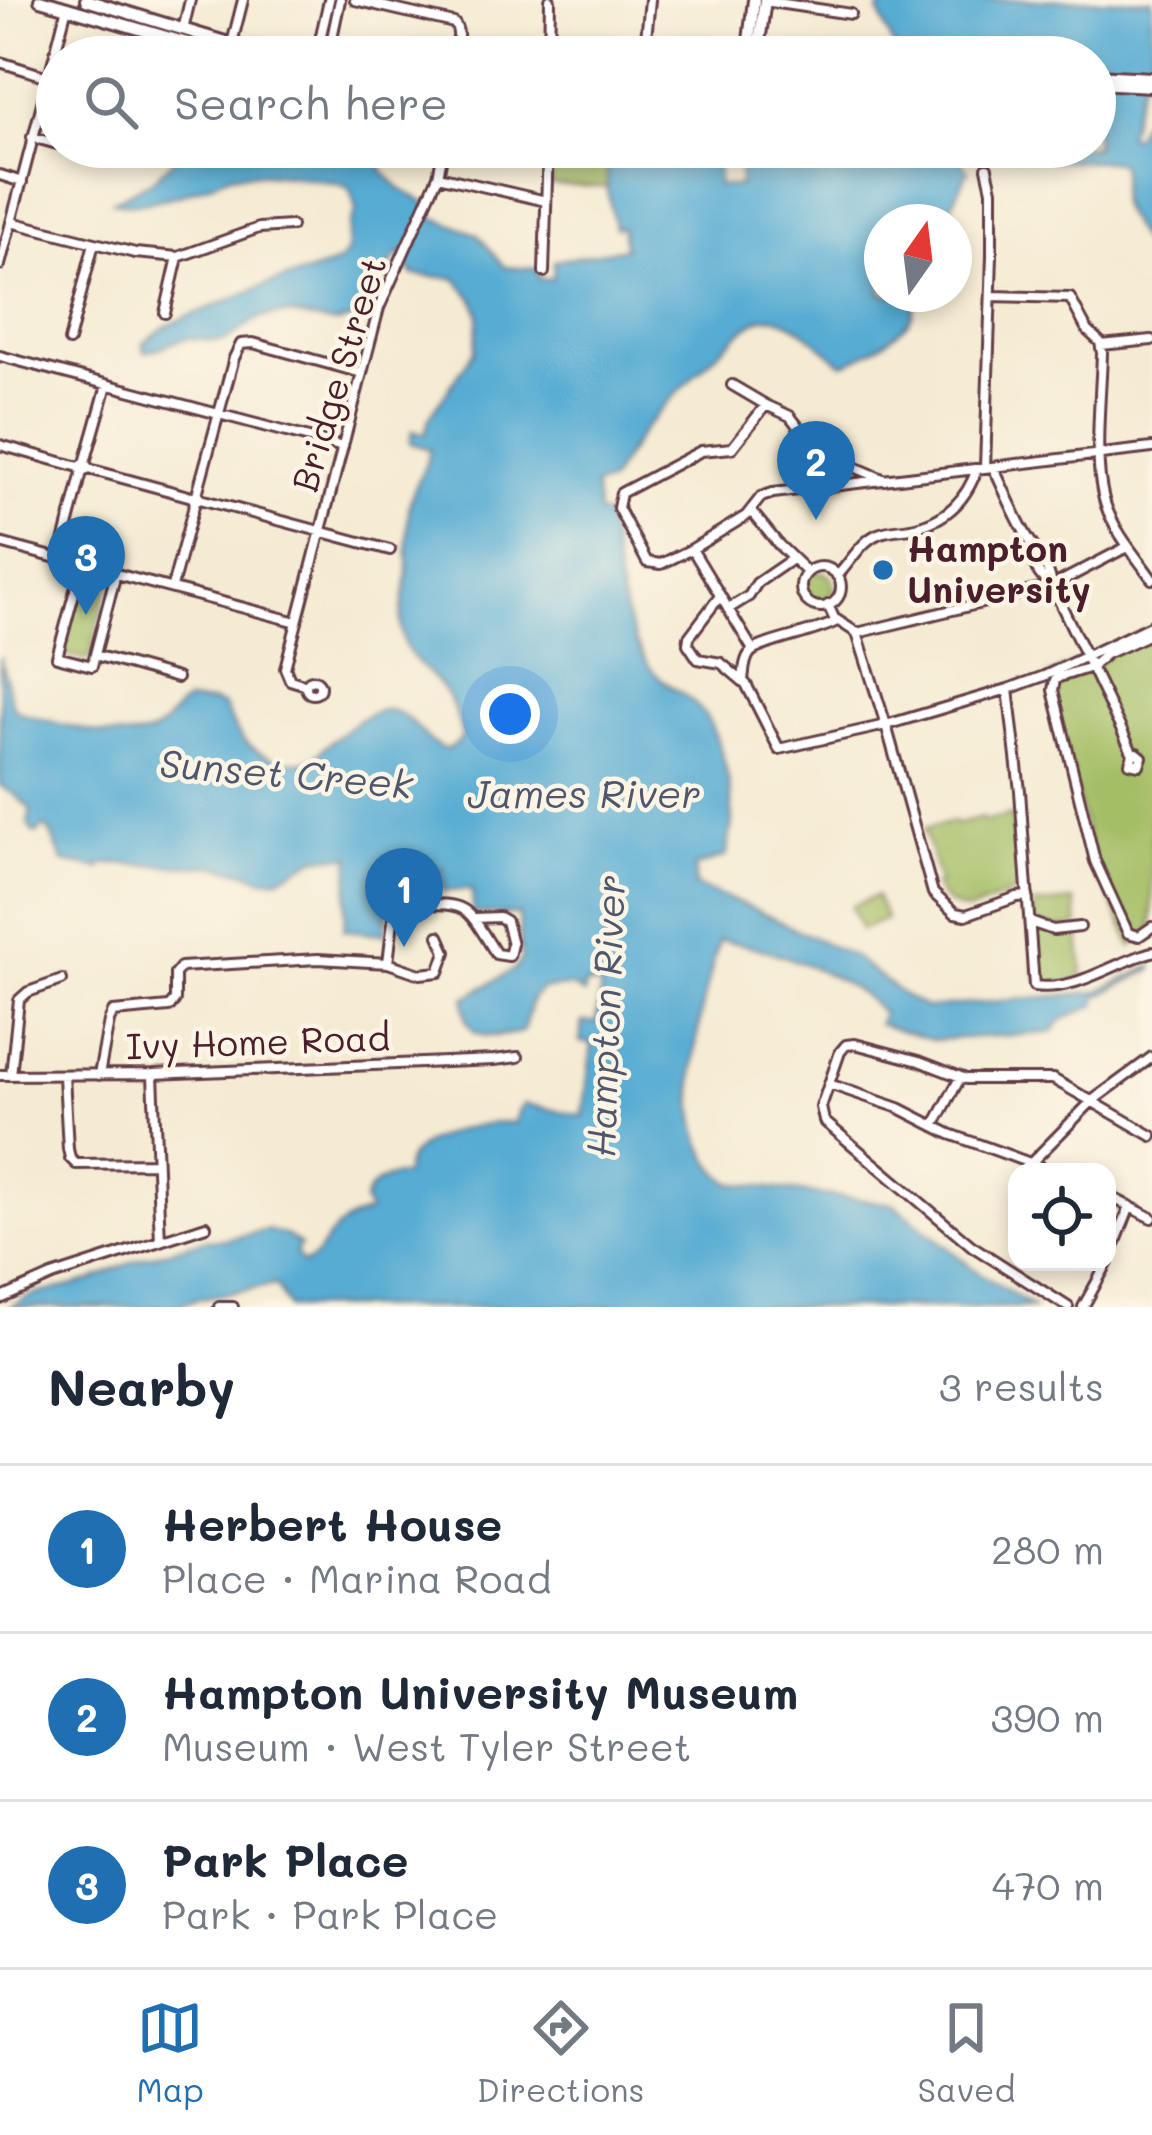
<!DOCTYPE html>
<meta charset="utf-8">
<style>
:root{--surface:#fff;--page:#f6f6f7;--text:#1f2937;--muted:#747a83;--line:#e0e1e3;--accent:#1f6fb2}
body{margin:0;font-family:Mali,sans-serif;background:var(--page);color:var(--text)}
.controls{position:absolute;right:36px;bottom:36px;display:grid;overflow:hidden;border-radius:24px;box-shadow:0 6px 18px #0003}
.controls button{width:108px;height:108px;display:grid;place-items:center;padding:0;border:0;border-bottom:3px solid var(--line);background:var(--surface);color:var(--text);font:60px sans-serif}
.compass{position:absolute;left:864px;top:204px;width:108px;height:108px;border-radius:50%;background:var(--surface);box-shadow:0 6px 18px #0003;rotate:14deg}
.you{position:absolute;left:510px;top:714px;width:42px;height:42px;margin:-30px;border:9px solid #fff;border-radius:50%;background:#1a73e8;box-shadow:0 0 0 18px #1a73e833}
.badge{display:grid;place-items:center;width:78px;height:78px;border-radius:50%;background:var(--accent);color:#fff;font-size:39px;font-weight:700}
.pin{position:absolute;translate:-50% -99px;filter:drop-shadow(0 3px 6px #0008)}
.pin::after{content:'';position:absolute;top:63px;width:42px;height:36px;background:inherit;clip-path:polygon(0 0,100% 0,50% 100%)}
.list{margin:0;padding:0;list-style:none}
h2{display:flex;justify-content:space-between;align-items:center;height:156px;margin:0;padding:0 48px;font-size:51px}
h2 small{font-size:39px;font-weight:400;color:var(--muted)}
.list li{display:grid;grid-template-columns:78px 1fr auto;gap:36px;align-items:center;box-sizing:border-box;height:168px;padding:0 48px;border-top:3px solid var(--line)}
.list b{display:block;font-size:45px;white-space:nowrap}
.list p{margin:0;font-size:39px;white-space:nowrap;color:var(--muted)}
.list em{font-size:39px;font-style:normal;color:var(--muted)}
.icon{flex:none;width:66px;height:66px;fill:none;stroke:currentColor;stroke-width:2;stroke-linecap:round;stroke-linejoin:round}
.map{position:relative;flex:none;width:1152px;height:1307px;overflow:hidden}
.search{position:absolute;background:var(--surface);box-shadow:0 6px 18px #0003;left:36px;right:36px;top:36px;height:132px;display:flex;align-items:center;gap:30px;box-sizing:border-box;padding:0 42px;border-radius:66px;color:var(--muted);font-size:45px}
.sheet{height:660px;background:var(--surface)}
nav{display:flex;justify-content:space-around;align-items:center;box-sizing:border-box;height:168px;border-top:3px solid var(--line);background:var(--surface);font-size:33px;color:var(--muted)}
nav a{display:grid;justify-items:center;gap:6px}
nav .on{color:var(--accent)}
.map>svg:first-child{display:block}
.green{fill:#a4be65;stroke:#776e48;stroke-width:3}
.water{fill:#57acd3;stroke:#50667f;stroke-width:3}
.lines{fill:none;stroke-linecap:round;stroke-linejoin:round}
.minor-casing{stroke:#643e44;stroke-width:14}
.major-casing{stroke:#643e44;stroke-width:16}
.minor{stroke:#fff;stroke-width:8}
.major{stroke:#fff;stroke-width:10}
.poi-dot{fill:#1f6fb2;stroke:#fcf5e5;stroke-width:4.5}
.labels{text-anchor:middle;stroke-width:9;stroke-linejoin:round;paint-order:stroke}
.street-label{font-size:36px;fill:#4a1f2b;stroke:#fcf5e5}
.poi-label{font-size:36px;font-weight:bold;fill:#4a1f2b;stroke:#fcf5e5;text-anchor:start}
.water-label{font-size:39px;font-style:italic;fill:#4f576e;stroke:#fcf5e5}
</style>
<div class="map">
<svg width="1152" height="1307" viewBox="0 0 1152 1307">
<rect width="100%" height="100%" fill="#fcf5e5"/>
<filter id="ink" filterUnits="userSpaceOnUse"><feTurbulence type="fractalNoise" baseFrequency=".00833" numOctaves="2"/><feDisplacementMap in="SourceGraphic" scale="24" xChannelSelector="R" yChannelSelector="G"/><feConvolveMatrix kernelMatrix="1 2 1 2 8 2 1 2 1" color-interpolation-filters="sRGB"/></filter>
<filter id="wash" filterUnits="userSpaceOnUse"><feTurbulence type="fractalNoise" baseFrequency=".004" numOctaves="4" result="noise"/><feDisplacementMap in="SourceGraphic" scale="48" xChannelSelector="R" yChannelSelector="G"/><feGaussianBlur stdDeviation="2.7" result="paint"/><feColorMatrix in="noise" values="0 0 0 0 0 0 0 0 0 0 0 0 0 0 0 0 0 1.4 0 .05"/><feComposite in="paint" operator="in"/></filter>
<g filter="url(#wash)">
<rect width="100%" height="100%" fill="#f5ebd3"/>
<path class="green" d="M553 147H608L607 187 551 185Z
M84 570 110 577 89 660 62 654Z
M806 586a14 14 0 1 1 28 0a14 14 0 1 1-28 0Z
M1152 627V929L1132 946 1093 862 1048 676Z
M1012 815 1018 873H1024L1019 891 969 911C953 909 939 899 934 885L939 883 924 829 954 822 955 825 982 818 984 822Z
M876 896 886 919 861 930 851 906Z
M1075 901 1078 926 1053 928 1034 921V905Z
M1034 927 1071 931 1079 935 1083 974C1072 985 1056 984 1042 983L1036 973Z"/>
<path class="water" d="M886 0H1152V71L1142 82 1127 135 1133 137 1142 120 1152 127V256C1145 248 1122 213 1120 203 1117 189 1125 178 1119 163L1110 161C1065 161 1022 162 979 147H1095V57H885L894 48 879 12Z
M173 147H387L381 159 382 171 402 190 430 205 427 215 477 234 505 267 538 269 539 279H553L554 261 625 248 622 227H615L607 189 608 147H634V162H717L718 186H740V162L765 163 788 147H964L960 150V159L968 171 951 206 962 224 954 244V222H882V294H916C915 301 915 309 912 315 903 333 862 358 843 364 822 349 792 312 763 318 743 322 654 415 640 435 628 450 619 467 609 483L594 486 598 514 606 516C618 567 618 620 649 666 661 684 683 692 698 707 719 728 731 782 732 811 733 827 729 841 726 856L695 867V886L751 908 854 957 906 997 927 1008 1097 992 1152 966V969L1097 997 1096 1005 1060 1021 1055 1030 1048 1033 931 1040 878 1024 882 1013C850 975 768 947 719 940 702 1005 664 1135 731 1183L894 1204 975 1270 1033 1307H288L276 1285 195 1299 176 1307H9L33 1295 90 1281 137 1260 204 1240 227 1239 267 1230 287 1236 300 1245 296 1253 302 1264C316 1258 317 1254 325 1242 336 1226 351 1218 369 1212L364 1202C369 1183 387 1175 405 1175 406 1167 406 1162 411 1156 428 1134 489 1119 514 1123L518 1112 524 1104 583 1116 592 1044 580 1042 582 1022 596 1023 601 986 585 984 584 994 572 987 541 989 532 999 523 1032C490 1038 462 1044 465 998L515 969 521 960 519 915 473 913 472 890 443 891 442 870H392L385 934 344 930 351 856 318 857 279 878 264 879 242 871 214 866 101 864V869L63 862 49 830 43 827 38 833H33L28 823 31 810 13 793 0 786V656L13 707 24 714C57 722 118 744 149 734 165 728 172 711 186 702H212L224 706C229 717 234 729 242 739 256 755 290 768 311 759 316 757 320 751 325 747 341 734 358 717 379 711 417 700 432 776 462 738 457 715 451 696 434 679 424 667 409 658 404 643 396 619 407 592 408 568 408 546 406 524 410 502 414 484 426 471 430 449L410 443 412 431 425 434 429 418 475 350 479 314 475 301 455 278 413 275 400 253C383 268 375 307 360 315 327 334 311 312 278 315 249 317 249 327 228 339 215 345 203 337 190 338 175 340 160 349 145 352L143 343 166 326 263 286 333 265 341 260 347 252 349 227 356 210 350 189 342 185C319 178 252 170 230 175 224 177 218 181 213 183 188 193 137 210 113 201L151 181 173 161Z"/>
</g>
<g filter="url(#ink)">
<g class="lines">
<defs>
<path id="minor" d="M355 0 454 23C462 33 456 45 455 57
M764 1 851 14
M183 30 190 0
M229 55 243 0
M316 57 329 0
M328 57 340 0
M549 57 550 0
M644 57 650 0
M0 62 48 77
M32 137 57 144
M71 147 133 162
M0 175 22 182
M438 176 546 201
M11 222 135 253 178 257 259 228 291 226
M0 265 67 7
M544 272 548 147
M991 296 1070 298 1087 330 1100 342 1102 353C1101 397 1092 465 1106 506 1116 534 1136 556 1152 579
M165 313 178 257
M69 341 94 243
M1101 345 1152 340
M0 356 343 447
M732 385 766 405 790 416 817 451 885 480
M766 405 732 448 701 451 621 493 618 508 647 562 661 564 692 549 746 516 761 497 773 493 1152 448
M0 445 79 467
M85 463 107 385
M993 467C1005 491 1015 518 1030 541 1040 557 1049 566 1052 586L1133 754 1130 763 1139 765 1142 757 1137 753 1133 754
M985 468 992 255V190L987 168
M89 469 85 463 79 467 82 472 89 469 192 497
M197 494 234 358 241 344 253 343 362 373
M200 499 197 494 192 497 195 502 200 499 390 550
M752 512 779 545 807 572
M1030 542C1031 559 1037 576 1051 585
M0 543 297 622
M692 549 753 650
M60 558 82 472
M82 564 57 657 92 666 116 573
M801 587a20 20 0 1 1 40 0a20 20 0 1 1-40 0Z
M837 576C851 562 860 542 878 534 890 529 904 530 916 527 948 519 967 498 977 469
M172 587 195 502
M720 596 689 637 688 644 698 659 721 663 746 684 779 749 886 725 1008 689 1044 676 1152 625
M828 605 834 618 857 633 1052 586 1127 547
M728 609 749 596 757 583 792 559
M857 633 886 725 933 893 955 913 966 915 1017 897 1028 896
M1152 633 1106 654 1091 667 1059 677 1055 680 1053 690 1095 861 1128 933 1139 936 1152 927
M95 655 177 678
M306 687a7 7 0 1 1 14 0a7 7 0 1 1-14 0Z
M743 681C744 672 744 659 751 652 764 641 816 633 837 621
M306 685 290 680 285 668 379 308 438 176 444 147
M1008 689 1020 791 1034 986C1076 992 1112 963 1152 952
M1030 922 1053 930 1080 927
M388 963 420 974 439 972 446 952 439 936
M0 1075 153 1074 494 1060 518 1057
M11 1075 19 1000 28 992 62 980
M99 1075 109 1021 113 1012 169 1007 175 1000V974L181 967 318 959 388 963 394 912 398 906 405 904C469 904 463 900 496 954L509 956 512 944 506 921 499 917 475 918
M153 1075 160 1241
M64 1076 68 1149 70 1158 76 1164 155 1163
M829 1084 899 1108 950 1134 1055 1172
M934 1126 960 1078
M1031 1163 1092 1101 1152 1057
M1107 1195 1152 1218
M0 1299 52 1276 206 1226
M219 1307H233
M1068 1307 972 1246 824 1121 821 1107 840 1052 846 1045 855 1044 919 1061 966 1079H1053L1152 1136
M1083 1307 1108 1262 1130 1206"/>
<path id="major" d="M40 0 235 57
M86 0 275 57
M747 57 754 0
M757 57 765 0
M1095 75 1152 78
M1095 83 1152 86"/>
</defs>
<use href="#minor" class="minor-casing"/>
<use href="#major" class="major-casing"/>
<use href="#minor" class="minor"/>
<use href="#major" class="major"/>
</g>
</g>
<circle class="poi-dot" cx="883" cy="570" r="12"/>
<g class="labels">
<g class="street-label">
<text transform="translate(339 374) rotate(-73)" y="13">Bridge Street</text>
<text transform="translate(258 1042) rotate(-2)" y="13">Ivy Home Road</text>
</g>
<g class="poi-label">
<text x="907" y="562">Hampton<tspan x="907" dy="41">University</tspan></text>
</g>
<g class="water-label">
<text transform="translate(286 774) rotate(5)" y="14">Sunset Creek</text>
<text x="584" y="808">James River</text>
<text transform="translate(606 1016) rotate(-88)" y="14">Hampton River</text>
</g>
</g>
</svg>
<div class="controls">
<button><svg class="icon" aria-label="locate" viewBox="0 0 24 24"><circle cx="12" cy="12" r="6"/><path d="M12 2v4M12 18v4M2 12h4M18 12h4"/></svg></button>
</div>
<svg class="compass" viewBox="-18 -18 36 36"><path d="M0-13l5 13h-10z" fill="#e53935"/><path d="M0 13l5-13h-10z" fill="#747a83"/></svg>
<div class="you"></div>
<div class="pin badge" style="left:404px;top:947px">1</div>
<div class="pin badge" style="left:816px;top:520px">2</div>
<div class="pin badge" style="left:86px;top:615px">3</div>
<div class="search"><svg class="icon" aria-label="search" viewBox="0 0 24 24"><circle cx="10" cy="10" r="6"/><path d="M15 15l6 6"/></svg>Search here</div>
</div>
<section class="sheet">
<h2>Nearby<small>3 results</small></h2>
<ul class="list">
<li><span class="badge">1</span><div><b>Herbert House</b><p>Place · Marina Road</p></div><em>280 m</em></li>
<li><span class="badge">2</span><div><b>Hampton University Museum</b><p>Museum · West Tyler Street</p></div><em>390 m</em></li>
<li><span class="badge">3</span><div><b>Park Place</b><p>Park · Park Place</p></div><em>470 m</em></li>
</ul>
</section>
<nav>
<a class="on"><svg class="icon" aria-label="map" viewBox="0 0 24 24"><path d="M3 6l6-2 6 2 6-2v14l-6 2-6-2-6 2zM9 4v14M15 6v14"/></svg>Map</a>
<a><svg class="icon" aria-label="directions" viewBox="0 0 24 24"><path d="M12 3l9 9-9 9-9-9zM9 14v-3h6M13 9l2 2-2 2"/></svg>Directions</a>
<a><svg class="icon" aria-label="saved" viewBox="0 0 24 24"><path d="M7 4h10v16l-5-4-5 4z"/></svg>Saved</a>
</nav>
